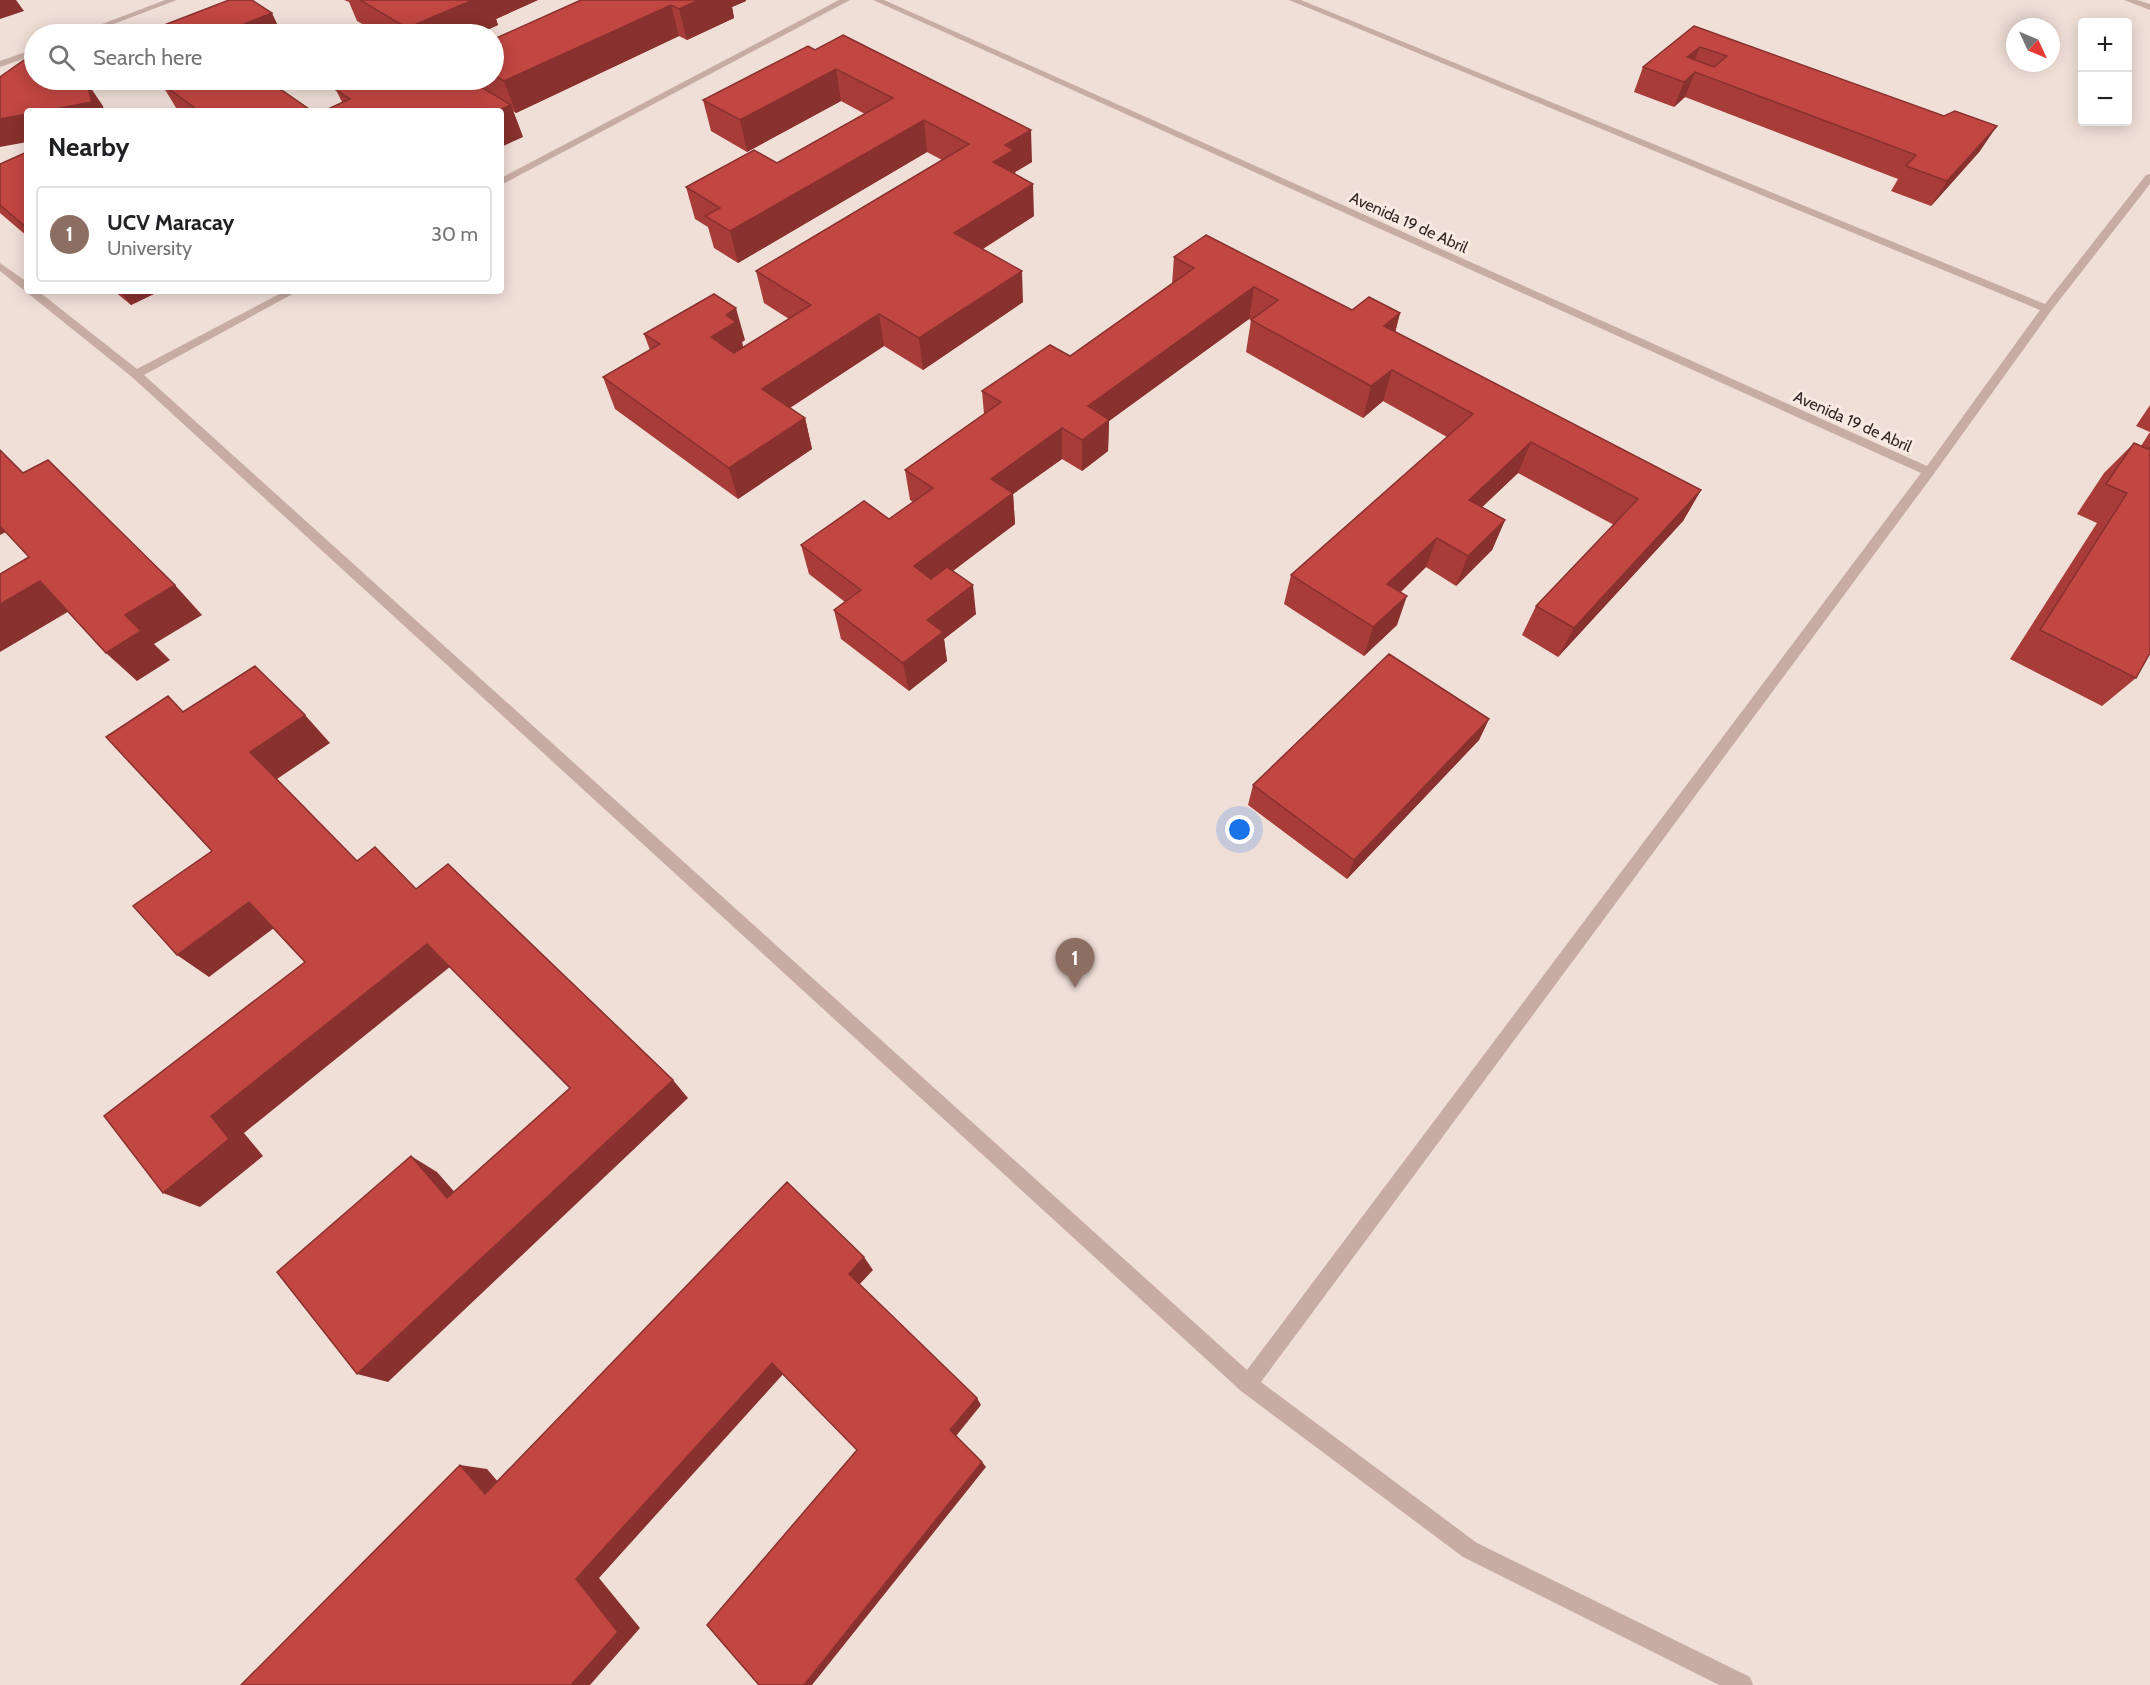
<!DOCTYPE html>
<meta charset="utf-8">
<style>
:root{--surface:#fff;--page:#f2f2f2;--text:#202124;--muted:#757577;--line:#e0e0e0;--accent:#1c524a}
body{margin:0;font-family:Cabin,sans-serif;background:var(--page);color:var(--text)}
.controls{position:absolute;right:18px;top:18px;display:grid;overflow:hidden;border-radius:6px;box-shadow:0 3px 15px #0003}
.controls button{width:54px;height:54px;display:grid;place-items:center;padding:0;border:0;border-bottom:2px solid var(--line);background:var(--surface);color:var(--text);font:30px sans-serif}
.compass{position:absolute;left:2006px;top:18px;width:54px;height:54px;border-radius:50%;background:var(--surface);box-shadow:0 3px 15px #0003;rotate:134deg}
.you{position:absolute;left:1240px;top:830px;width:21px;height:21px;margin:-15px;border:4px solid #fff;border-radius:50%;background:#1a73e8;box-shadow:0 0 0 9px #1a73e833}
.badge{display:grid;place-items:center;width:39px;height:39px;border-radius:50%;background:var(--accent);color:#fff;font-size:20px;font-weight:700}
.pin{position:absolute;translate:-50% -50px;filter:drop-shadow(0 2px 3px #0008)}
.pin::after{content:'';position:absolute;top:32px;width:21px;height:18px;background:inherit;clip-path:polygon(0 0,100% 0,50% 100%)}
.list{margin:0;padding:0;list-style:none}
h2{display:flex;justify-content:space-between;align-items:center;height:78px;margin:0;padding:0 24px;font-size:26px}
h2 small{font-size:20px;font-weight:400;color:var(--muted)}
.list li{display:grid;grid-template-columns:39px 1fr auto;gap:18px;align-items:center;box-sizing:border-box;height:96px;margin:0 12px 12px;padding:0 12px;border:2px solid var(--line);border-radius:6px}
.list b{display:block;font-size:22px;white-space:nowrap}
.list p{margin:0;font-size:20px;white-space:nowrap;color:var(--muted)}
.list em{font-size:20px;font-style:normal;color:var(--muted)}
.icon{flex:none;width:33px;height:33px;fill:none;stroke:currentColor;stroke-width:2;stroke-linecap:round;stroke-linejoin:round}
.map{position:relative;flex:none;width:2150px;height:1685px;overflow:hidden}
.search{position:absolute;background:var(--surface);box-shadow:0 3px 15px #0003;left:24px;top:24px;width:480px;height:66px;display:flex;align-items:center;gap:15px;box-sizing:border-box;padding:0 21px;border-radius:33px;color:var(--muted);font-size:22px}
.panel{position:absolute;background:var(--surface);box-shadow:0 3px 15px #0003;left:24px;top:108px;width:480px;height:186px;border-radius:6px}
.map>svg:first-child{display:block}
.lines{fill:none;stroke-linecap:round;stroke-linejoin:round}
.lane{fill:#c7aca3;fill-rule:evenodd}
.wall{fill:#a73c39}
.shaded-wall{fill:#88312e}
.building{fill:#c24642;stroke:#88312e;stroke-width:1.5;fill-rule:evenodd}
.labels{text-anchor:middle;stroke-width:6;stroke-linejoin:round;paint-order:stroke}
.far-street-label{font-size:16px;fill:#322625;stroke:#f8e9e2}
</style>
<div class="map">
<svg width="2150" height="1685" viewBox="0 0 2150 1685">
<rect width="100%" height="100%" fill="#f0dfd7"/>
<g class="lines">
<path class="lane" d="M165 0H177L87 34H76Z
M839 0H850L501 185V178Z
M873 0H884L1927 466 2040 310 1289 0H1301L2045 304 2146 175 2150 174V184L2051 311 1933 475 1261 1382 1477 1543 1750 1677 1753 1685H1719L1463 1557 1241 1391 132 377 0 271V263L27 282V291H38L137 369 285 291H298L144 375 1247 1370 1921 473Z
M2124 0H2137L2150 4V10Z
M34 49V55L0 67V61Z"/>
</g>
<path class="wall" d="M344 0H538L496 19 498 25 478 34H380L357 21 349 2Z
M581 0 746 1 732 7 734 18 687 40 679 36 516 113 513 111 523 137 501 111H329L328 109 342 102 336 90 398 81 402 80H494V39Z
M1694 26 1980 151 1931 206 1891 191 1898 179 1685 97 1674 107 1634 92 1643 67Z
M159 27 280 30 269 34H163Z
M808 46 1032 162 1015 172 1034 216 983 249 1023 302 923 370 884 346 790 408 805 418 812 449 738 499 615 409 603 377 650 350 644 334 745 340 742 342 743 348 789 319 764 303 756 271 942 160 927 152 738 263 714 248 708 227 695 219 686 187 777 163 865 114 841 101 747 152 711 131 703 100Z
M161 83 312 111H178Z
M27 152V236L0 213V164Z
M1174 257 1352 310 1400 313 1395 332 1701 490 1683 521 1558 657 1522 635 1536 606 1614 525 1518 473 1482 507 1505 520 1492 550 1456 586 1426 567 1401 592 1397 625 1364 656 1284 604 1291 575 1447 437 1383 401 1363 418 1246 352 1251 320 1249 319 1109 421 1108 451 1082 471 1062 459 1013 494 1015 524 953 571 976 614 944 639 947 661 909 691 841 639 834 610 845 602 809 574 801 545 889 519 913 502 910 500 905 470 984 414 982 391 1070 356 1172 284Z
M114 291H160L131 305Z
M2150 405V432L2136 426Z
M2150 432V655H2149L2136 678 2102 706 2010 659 2097 523 2077 514 2104 473 2134 443 2141 446Z
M1489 719 1479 740 1347 879 1248 805 1253 785Z"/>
<path class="shaded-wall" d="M0 0H16L24 11 0 19Z
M473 0H538L496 19 498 25 478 34H410L407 28Z
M699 0H746V1L732 7 734 18 687 40 679 9Z
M671 5 679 36 516 113 504 81Z
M272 13 280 30 269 34H219Z
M1700 47 1690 71 1687 57Z
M836 69 841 101 747 152 740 120Z
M1695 72 1685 97 1674 107 1684 82Z
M459 80H479L485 94Z
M86 81 103 106 104 111H44Z
M511 105 523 137 501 147V111H497Z
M27 114V142L0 147V119Z
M924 120 927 152 738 263 730 231Z
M1997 126 1980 151 1931 206 1947 181Z
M1031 130 1032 162 1015 172V182L993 162 1005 145Z
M1033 184 1034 216 957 265 954 233Z
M1022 271 1023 302 923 370 919 338Z
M1254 287 1249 319 1109 421 1108 451 1082 471V440L1088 406Z
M120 291H160L131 305Z
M736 308 745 340 742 342 745 354 720 369 711 337 726 315Z
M1400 313 1392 345 1384 326Z
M879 314 884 346 771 420 762 389Z
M1392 370 1383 401 1363 418 1371 386Z
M805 418 812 449 738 499 729 468Z
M1062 428V459L1013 494 1015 524 919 596 914 566 991 479Z
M1531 442 1518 473 1458 530 1469 500Z
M1701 490 1683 521 1558 657 1574 628Z
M1505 520 1492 550 1456 586 1468 556Z
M0 523 8 531 0 535Z
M1437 538 1426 567 1378 613 1387 584Z
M40 581 71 610 0 652V604Z
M175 585 202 615 154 644 170 660 137 681 106 653 125 615Z
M973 585 976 614 944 639 947 661 909 691 903 663 927 620Z
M1407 596 1397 625 1364 656 1373 627Z
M305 715 330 743 277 779 382 885 250 752Z
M1489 719 1479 740 1347 879 1354 860Z
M249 902 278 925 209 977 177 955Z
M427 944 451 966 244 1133 263 1156 200 1207 163 1193 211 1116Z
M673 1080 688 1098 388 1382 357 1374Z
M411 1156 437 1172 473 1213 447 1198Z
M864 1257 873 1270 858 1286 849 1274Z
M772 1363 785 1372 599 1578 640 1628 590 1685H571L576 1579Z
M977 1398 981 1405 956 1436 950 1430Z
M982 1462 986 1467 812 1685H804Z
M460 1465 487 1469 511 1497 485 1494Z"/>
<path class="building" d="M229 0H252L272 13 219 34H169L159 27Z
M360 0H473L407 28Z
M581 0H699L679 9 671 5 504 81 494 75V39Z
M1694 26 1944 116 1955 111 1997 126 1947 181 1906 166 1916 155 1695 72 1684 82 1643 67ZM1700 47 1727 56 1714 67 1687 57Z
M843 35 1031 130 1005 145 1014 150 993 162 1033 184 954 233 1022 271 919 338 879 314 762 389 805 418 729 468 603 377 660 344 644 334 714 294 736 308 726 315 736 322 711 337 734 353 811 305 756 271 969 144 924 120 730 231 705 216 720 208 686 187 754 150 777 163 893 98 836 69 740 120 703 100 808 46 815 50Z
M34 53V80H85L86 81 92 102 44 111H27V114L0 119V77Z
M169 80H267L312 111H199L161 83Z
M360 80H396L398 81 402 80H470L511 105 497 111H332L328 109 350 99 336 90Z
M27 152V228L0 205V164Z
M1206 235 1352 310 1369 297 1400 313 1384 326 1701 490 1574 628 1536 606 1638 499 1531 442 1469 500 1505 520 1468 556 1437 538 1387 584 1407 596 1373 627 1291 575 1473 414 1392 370 1371 386 1251 320 1278 300 1254 287 1088 406 1109 420 1082 440 1062 428 991 479 1013 493 914 566 931 579 947 567 973 585 927 620 943 632 903 663 834 610 861 590 801 545 864 501 889 519 933 488 905 470 1001 402 982 391 1050 345 1070 356 1194 268 1174 257Z
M2134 443 2148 449 2150 447V653L2136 678 2040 630 2127 493 2106 484Z
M0 450 23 473 48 460 175 585 125 615 141 631 106 653 40 581 0 604V574L29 557 0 526Z
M1389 654 1489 719 1354 860 1253 785Z
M255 666 305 715 250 752 357 861 375 847 416 889 448 864 673 1080 357 1374 277 1272 411 1156 447 1198 570 1088 427 944 211 1116 229 1139 163 1193 104 1116 305 962 249 902 177 955 133 906 212 851 106 737 168 696 183 712Z
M787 1182 864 1257 849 1274 977 1398 950 1430 982 1462 804 1685H759L707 1625 857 1450 772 1363 576 1579 618 1632 571 1685H241L460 1465 485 1494Z"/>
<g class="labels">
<g class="far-street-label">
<text transform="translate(1409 222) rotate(24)" y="6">Avenida 19 de Abril</text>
<text transform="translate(1853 421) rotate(24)" y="6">Avenida 19 de Abril</text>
</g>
</g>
</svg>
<div class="controls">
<button>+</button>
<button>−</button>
</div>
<svg class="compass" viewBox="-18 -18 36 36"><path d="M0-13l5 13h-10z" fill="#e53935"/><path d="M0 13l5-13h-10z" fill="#757577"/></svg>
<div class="you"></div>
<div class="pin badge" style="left:1075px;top:988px;background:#8d6e63">1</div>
<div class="search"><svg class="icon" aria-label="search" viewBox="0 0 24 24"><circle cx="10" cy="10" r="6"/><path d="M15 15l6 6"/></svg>Search here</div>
<section class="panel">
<h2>Nearby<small></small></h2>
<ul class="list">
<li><span class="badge" style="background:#8d6e63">1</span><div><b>UCV Maracay</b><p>University</p></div><em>30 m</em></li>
</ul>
</section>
</div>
